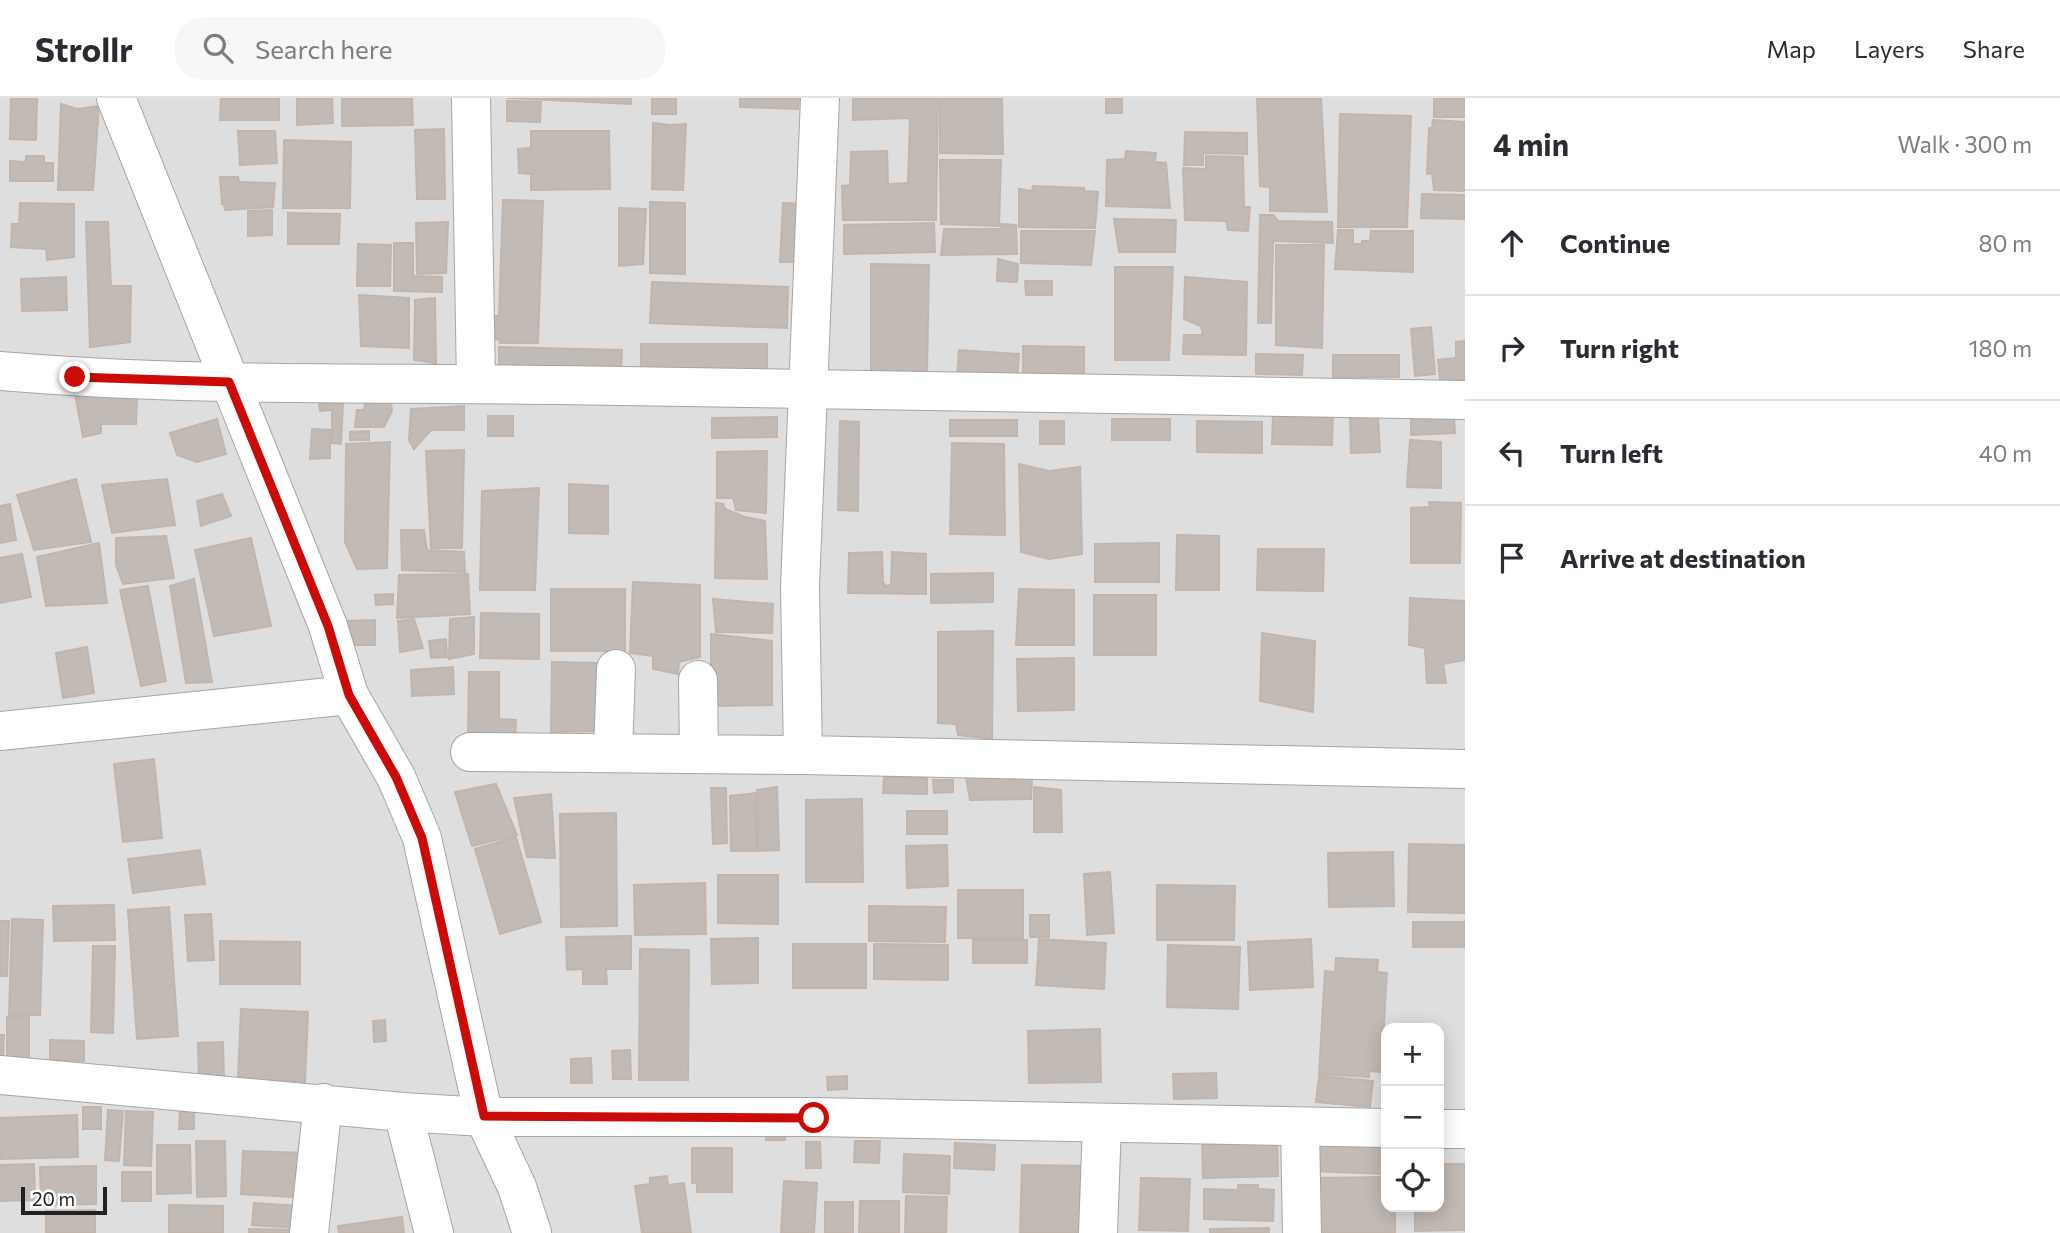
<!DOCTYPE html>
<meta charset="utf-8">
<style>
:root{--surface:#fff;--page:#f7f7f7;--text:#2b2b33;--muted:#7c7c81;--line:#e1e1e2}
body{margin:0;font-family:Commissioner,sans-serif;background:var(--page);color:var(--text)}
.controls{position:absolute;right:21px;bottom:21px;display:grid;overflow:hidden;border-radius:14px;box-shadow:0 4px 18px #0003}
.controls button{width:63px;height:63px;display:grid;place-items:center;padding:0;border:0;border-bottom:2px solid var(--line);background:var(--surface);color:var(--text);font:35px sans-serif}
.scale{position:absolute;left:21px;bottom:18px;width:86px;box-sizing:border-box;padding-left:7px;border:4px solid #212121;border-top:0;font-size:19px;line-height:24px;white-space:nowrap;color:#212121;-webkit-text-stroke:5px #fff;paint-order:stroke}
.stop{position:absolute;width:21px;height:21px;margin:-16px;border:5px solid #ca0b08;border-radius:50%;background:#fff}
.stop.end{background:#ca0b08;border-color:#fff;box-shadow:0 2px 7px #0008}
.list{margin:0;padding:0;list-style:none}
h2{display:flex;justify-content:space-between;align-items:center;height:91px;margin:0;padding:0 28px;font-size:30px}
h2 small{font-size:23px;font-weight:400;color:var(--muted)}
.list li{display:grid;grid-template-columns:46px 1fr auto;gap:21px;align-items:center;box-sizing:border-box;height:105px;padding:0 28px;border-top:2px solid var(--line)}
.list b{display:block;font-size:26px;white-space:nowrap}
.list em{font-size:23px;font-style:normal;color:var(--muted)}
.icon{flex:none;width:38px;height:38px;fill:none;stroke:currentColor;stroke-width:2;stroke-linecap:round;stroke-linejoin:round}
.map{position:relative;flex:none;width:1465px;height:1135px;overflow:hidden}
header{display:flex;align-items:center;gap:42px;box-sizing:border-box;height:98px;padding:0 35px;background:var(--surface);border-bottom:2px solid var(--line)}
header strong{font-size:33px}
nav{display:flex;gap:38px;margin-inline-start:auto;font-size:24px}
.search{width:490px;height:63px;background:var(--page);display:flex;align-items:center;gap:18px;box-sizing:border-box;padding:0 24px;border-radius:28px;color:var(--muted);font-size:26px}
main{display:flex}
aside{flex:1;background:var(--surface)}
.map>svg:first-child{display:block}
.residential{fill:#dfdede;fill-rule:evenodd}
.building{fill:#c2bab4;stroke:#c2b5ab;stroke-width:2}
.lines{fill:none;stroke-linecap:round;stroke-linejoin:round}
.minor-casing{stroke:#a5a5a5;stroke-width:40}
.minor{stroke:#fff;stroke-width:38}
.route{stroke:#ca0b08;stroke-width:9}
</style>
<header>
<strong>Strollr</strong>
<div class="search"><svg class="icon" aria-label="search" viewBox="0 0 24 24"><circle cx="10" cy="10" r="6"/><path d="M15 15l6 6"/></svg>Search here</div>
<nav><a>Map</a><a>Layers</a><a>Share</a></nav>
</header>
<main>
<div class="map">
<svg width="1465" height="1135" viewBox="0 0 1465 1135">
<rect width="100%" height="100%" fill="#f1eee8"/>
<path class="residential" d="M0 0H1465V1135H0ZM1386 930H1439V1109H1386Z"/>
<path class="building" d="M11 0H37L36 42 10 41Z
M221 0H279V22H220Z
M297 0H332L333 25 297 27Z
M342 0H412L413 27 342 28Z
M507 0H631V6Z
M652 0H676V16H652Z
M740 0H799L798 11 740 9Z
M853 0H938L936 122H843L842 88 850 87 851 54 887 53 888 86 908 85 910 20 853 22Z
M940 0H1002L1003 56 940 55Z
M1106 0H1122V15H1106Z
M1257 0H1321L1327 114 1270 113V89L1260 88Z
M1434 0H1465V19H1434Z
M507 3 541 4 540 24 507 23Z
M61 6 77 11 99 8 93 92H58Z
M1340 16 1411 18 1407 129H1338Z
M1433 22 1465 24V93L1434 92 1432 75 1427 76 1429 30H1432Z
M653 25 670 27 686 26 683 92 652 91Z
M444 31 445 101H417L415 32Z
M238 33H275L277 65 240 67Z
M531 33H609L610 91 531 92V76L519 75 518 51 531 50Z
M1185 34 1247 35V56L1203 55V67H1184Z
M284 42 351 44 350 110H283Z
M1126 53 1156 55 1155 64 1166 65 1170 110 1106 108 1107 62 1125 61Z
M26 58H44V65H53V83H10V63L26 64Z
M1206 58 1243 59 1244 109H1250L1248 133 1228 132 1226 123 1185 122 1183 70 1206 71Z
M940 62H1001L999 128 941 126Z
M220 79H238L239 84 275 85 273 109 225 112 224 106H222Z
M1033 88 1084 90V93L1098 94 1095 130 1019 129V91L1032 93Z
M1422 96 1465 97V121L1421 120Z
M503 102 543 103 538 245H500L499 242 489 239V225L494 224V218H499Z
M650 104 685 105V176L650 175Z
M20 105 74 106V159L47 162 46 151 11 149 12 126H19Z
M783 105 809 106 806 164H780Z
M619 110 646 111 643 166 619 168Z
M272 112V137L248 138V113Z
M288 115 340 116 339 146H288Z
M1260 117H1273L1278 123 1332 124 1333 145 1273 143 1271 225H1258Z
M1114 121 1176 122 1175 154H1119Z
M86 124H108L111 188H131L130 244 90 249Z
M448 124 446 175 417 176 416 125Z
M934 125 935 154 844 156V127Z
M1001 126 1016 127 1017 156 941 157 944 131H1001Z
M1338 132H1353V146H1362V143H1370L1371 133H1413V174L1335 171Z
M1021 133H1095L1091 167 1021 165Z
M394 145H413V178L442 179V194L394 193Z
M358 146 391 147 390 188H357Z
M1276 147H1324L1322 250 1276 247Z
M998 161 1018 166 1017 184 997 183Z
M871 166 929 167 927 273 871 274Z
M1115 169H1173L1169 262H1115Z
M66 179 67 212 22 213 21 181Z
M1185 179 1247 184 1246 257 1183 256 1184 237H1203L1201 228 1184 221Z
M1025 183H1052V197H1026Z
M652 184 788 189 787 230 650 225Z
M359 197 409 200V250L361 248Z
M435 200 436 265 414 262 415 202Z
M1431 229 1435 276 1415 278 1411 231Z
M1465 243V283L1440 282 1438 262 1456 260V244Z
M641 246H767V273L641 272Z
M1023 248 1084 249V277H1023Z
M499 249 622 252 621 272 499 269Z
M959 252 1019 256 1017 282 957 278Z
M1256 256 1303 257 1302 277 1256 276Z
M1333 257H1399V279H1333Z
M75 296 137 299 136 326H101V335L83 339Z
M343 305 341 346 332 345V312L320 313 319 306Z
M365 305H391L392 313 384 329H355L357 312H364Z
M464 308V332H431L414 351 409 342 411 311Z
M1378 317 1380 354 1351 355 1350 318Z
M488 318H513V338H488Z
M1273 318 1333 319 1332 347 1272 346Z
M1454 318 1455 335 1411 337V319Z
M777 319V339L712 340V320Z
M217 321 226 356 197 364 177 357 170 335Z
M1112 321H1170V342H1112Z
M950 322H1017V338H950Z
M840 323 859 324 858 413 838 412Z
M1040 323H1064V346H1040Z
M1197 323 1262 324V355L1197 354Z
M312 331 330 332V360L310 361Z
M369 333V342H350V334Z
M1410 342 1441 344V390L1407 389Z
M390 344 387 470 357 471 345 444 346 346Z
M952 345 1004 346 1005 437 950 436Z
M464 352 462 450H431L426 353Z
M767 353 766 415 736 412 733 400H717V354Z
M1019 366 1049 373 1080 369 1082 456 1049 461 1021 454Z
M76 381 91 444 34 452 17 397Z
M167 381 175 427 112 435 102 387Z
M569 386 608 388V436L569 435Z
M539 390 535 492H480L482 393Z
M222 396 231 418 201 428 197 403Z
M1429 404 1461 405 1460 465H1411V410L1430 409Z
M716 405 723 406 725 411 745 419 765 423 767 481 715 480Z
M10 406 16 442 0 445V408Z
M401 432H424L427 452 464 454 465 474 402 472Z
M1177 437 1219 438V492H1176Z
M166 438 174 480 123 486 116 467V440Z
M251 440 271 528 214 538 195 452Z
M99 445 107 505 46 508 37 459Z
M1159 445V484H1095V446Z
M1258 451H1324L1323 493 1257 492Z
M882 454 883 484 886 488 891 487 892 454 926 456V496L848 495 849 455Z
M22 456 31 499 0 505V460Z
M993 475V504L931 505V476Z
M468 476 470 516 397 520 399 477Z
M194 481 212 584 186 585 170 488Z
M633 484 700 487V559L679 564 678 576 653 571V558L630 555Z
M148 488 166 583 141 588 120 492Z
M551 491H625V553H551Z
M1019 491 1074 492V547H1016Z
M393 496V506L376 507 375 497Z
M1094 497H1156V557H1094Z
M1410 500 1465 503V562L1443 566 1446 585H1427L1425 550 1409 547Z
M713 501 773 506 772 535 716 534Z
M481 515 539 516V561L480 560Z
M474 519V556L449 561 450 521Z
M414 521 423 550 400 554 398 523Z
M375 522V547H345V523Z
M993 533 992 641 958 637 956 626 938 625V534Z
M1262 535 1315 543 1313 614 1260 603Z
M711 536 772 543V607L711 608Z
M446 541 447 559 431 560 429 543Z
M87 549 94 595 63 600 56 555Z
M1074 560V612L1018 613 1017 561Z
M552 564 602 565 600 633 551 634Z
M453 569 454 596 412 598 411 572Z
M469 574H499V621L516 622 515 641 468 636Z
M154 661 162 740 123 744 114 666Z
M884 679 927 680V696L883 695Z
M966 680H1032L1031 701 970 702Z
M933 682H953V694L934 695Z
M496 686 517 737 472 748 455 694Z
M777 689 779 752 758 753 757 692Z
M1034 689 1061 692 1062 734H1034Z
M711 690H726L727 745 713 746Z
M756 695 757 753H731L730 698Z
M551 696 555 760 527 759 514 700Z
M862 701 863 784H806V702Z
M907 713H947V736H907Z
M616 715 617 828 561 829 560 716Z
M516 739 541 824 500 836 475 751Z
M1409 746 1465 747V815L1408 814Z
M947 747 948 788 907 790 906 748Z
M200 752 205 786 133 795 128 761Z
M1393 754 1394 808 1329 809 1328 755Z
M1110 774 1114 835 1087 837 1084 776Z
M718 777H778V826L718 825Z
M705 785 706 836 635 837 634 787Z
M1157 787 1235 788 1234 842H1157Z
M958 792H1023V840H958Z
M114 807 115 842 54 843 53 808Z
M869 808 946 809 945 844 869 843Z
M169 809 178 938 137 941 128 812Z
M211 816 214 862 188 863 185 817Z
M1030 817H1049V839H1030Z
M12 821 43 822 40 917H9Z
M0 823H9L7 878H0Z
M1413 824H1465V849H1413Z
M631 838V871H606L607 886H583V871L567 872 566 839Z
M758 840V885L712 886 711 841Z
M1039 841 1106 845 1104 891 1036 887Z
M1311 841 1313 889 1250 892 1248 844Z
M973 842H1027V865H973Z
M220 843 300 844V886H220Z
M793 846H866V890H793Z
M874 846 948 847V882L874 881Z
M1168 847 1240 849 1238 911 1167 909Z
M93 848H115L113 935 91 934Z
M640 851 689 852 688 982H639Z
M1336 860 1378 862 1377 874 1387 875 1381 974 1369 973V979L1319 976 1325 873 1335 874Z
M241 911 308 914 305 984 238 981Z
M7 919H29V963H7Z
M385 922 386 943 374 944 373 923Z
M1100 931 1101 984 1029 985 1028 933Z
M0 937H4L3 960H0Z
M50 942 84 943V963L50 962Z
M223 944 224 981 199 982 198 945Z
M630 952 631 981H613L612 953Z
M591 960 592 985H571V961Z
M1216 975 1217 1000 1174 1001 1173 976Z
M847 978V991L828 992 827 979Z
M1319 978 1373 983 1370 1009 1316 1004Z
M83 1009H101V1031H83Z
M108 1012 123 1013 119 1063 105 1062Z
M180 1012 194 1013V1031H179Z
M126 1013 153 1014 151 1068 124 1067Z
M77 1017 78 1059 0 1061V1020Z
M766 1031H785V1042H766Z
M1277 1036 1278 1078 1203 1080 1202 1038Z
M1313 1039 1384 1042 1383 1076 1312 1073Z
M196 1043H225L226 1098 197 1099Z
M855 1043H880L879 1065 854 1064Z
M806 1044H820L821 1070H806Z
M955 1045 995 1047 994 1072 954 1070Z
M157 1047H190L191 1095 157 1096Z
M692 1050H732V1094H697V1085H692Z
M243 1053 305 1055 304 1084 293 1083 292 1099 241 1096Z
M904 1056 950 1058 949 1096 903 1094Z
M34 1066 35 1102 0 1103V1067Z
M1443 1066H1465V1132L1415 1133V1109H1439V1078H1443Z
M1022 1067 1093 1068 1091 1135H1020Z
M96 1068V1106L41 1107 40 1069Z
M122 1074H151V1103H122Z
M667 1078 668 1087 684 1085 691 1135H642L635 1088 650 1086V1080Z
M1386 1079V1109H1395V1134H1314V1080Z
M1141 1080 1190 1081 1188 1133 1139 1132Z
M784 1083 817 1085 814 1135H781Z
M1238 1087H1258V1091L1274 1092 1273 1123 1204 1121V1091L1238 1092Z
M906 1098 947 1099 946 1135H905Z
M860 1103H899V1135H859Z
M825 1104H853V1135H825Z
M254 1105 300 1108 298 1130 252 1127Z
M169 1107 223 1108V1135H169Z
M95 1112V1135H46V1113Z
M402 1119 404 1135H339L338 1128Z
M1269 1130V1135H1210V1131Z
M249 1131 292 1132V1135H249Z"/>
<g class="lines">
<defs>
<path id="minor" d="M116 0 328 528 349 597 396 679 422 740 484 1019 517 1089 532 1135
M471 0 476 285
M0 273C186 289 373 284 559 287 861 291 1163 297 1465 302
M698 582 699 656
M0 633 349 597
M470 654 803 657 1465 671
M613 655 616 571
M803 657 800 489 820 0
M0 977 403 1014 484 1019H814L1386 1030
M403 1014 434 1135
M1300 1029 1302 1135
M1439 1031H1465
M309 1135 323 1005
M1098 1135 1102 1026"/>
</defs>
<use href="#minor" class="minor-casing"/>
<use href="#minor" class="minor"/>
</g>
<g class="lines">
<path class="route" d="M75 279 229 284 328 528 349 597 396 679 422 740 484 1018 814 1020"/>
</g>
</svg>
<div class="controls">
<button>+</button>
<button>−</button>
<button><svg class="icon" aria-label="locate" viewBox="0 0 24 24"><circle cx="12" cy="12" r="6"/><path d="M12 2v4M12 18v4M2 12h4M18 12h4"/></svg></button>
</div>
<div class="scale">20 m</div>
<div class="stop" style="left:814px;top:1020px"></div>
<div class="stop end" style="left:75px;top:279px"></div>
</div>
<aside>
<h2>4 min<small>Walk · 300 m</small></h2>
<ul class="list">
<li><svg class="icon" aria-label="ahead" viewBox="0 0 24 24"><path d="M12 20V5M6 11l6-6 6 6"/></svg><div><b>Continue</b></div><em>80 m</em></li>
<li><svg class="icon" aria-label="right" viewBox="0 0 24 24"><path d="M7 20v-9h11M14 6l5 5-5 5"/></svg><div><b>Turn right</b></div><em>180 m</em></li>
<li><svg class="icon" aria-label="left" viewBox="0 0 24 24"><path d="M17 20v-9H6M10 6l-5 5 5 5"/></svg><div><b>Turn left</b></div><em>40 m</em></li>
<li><svg class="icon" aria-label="arrive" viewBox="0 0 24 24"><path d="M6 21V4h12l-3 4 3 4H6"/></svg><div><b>Arrive at destination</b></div></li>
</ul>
</aside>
</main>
